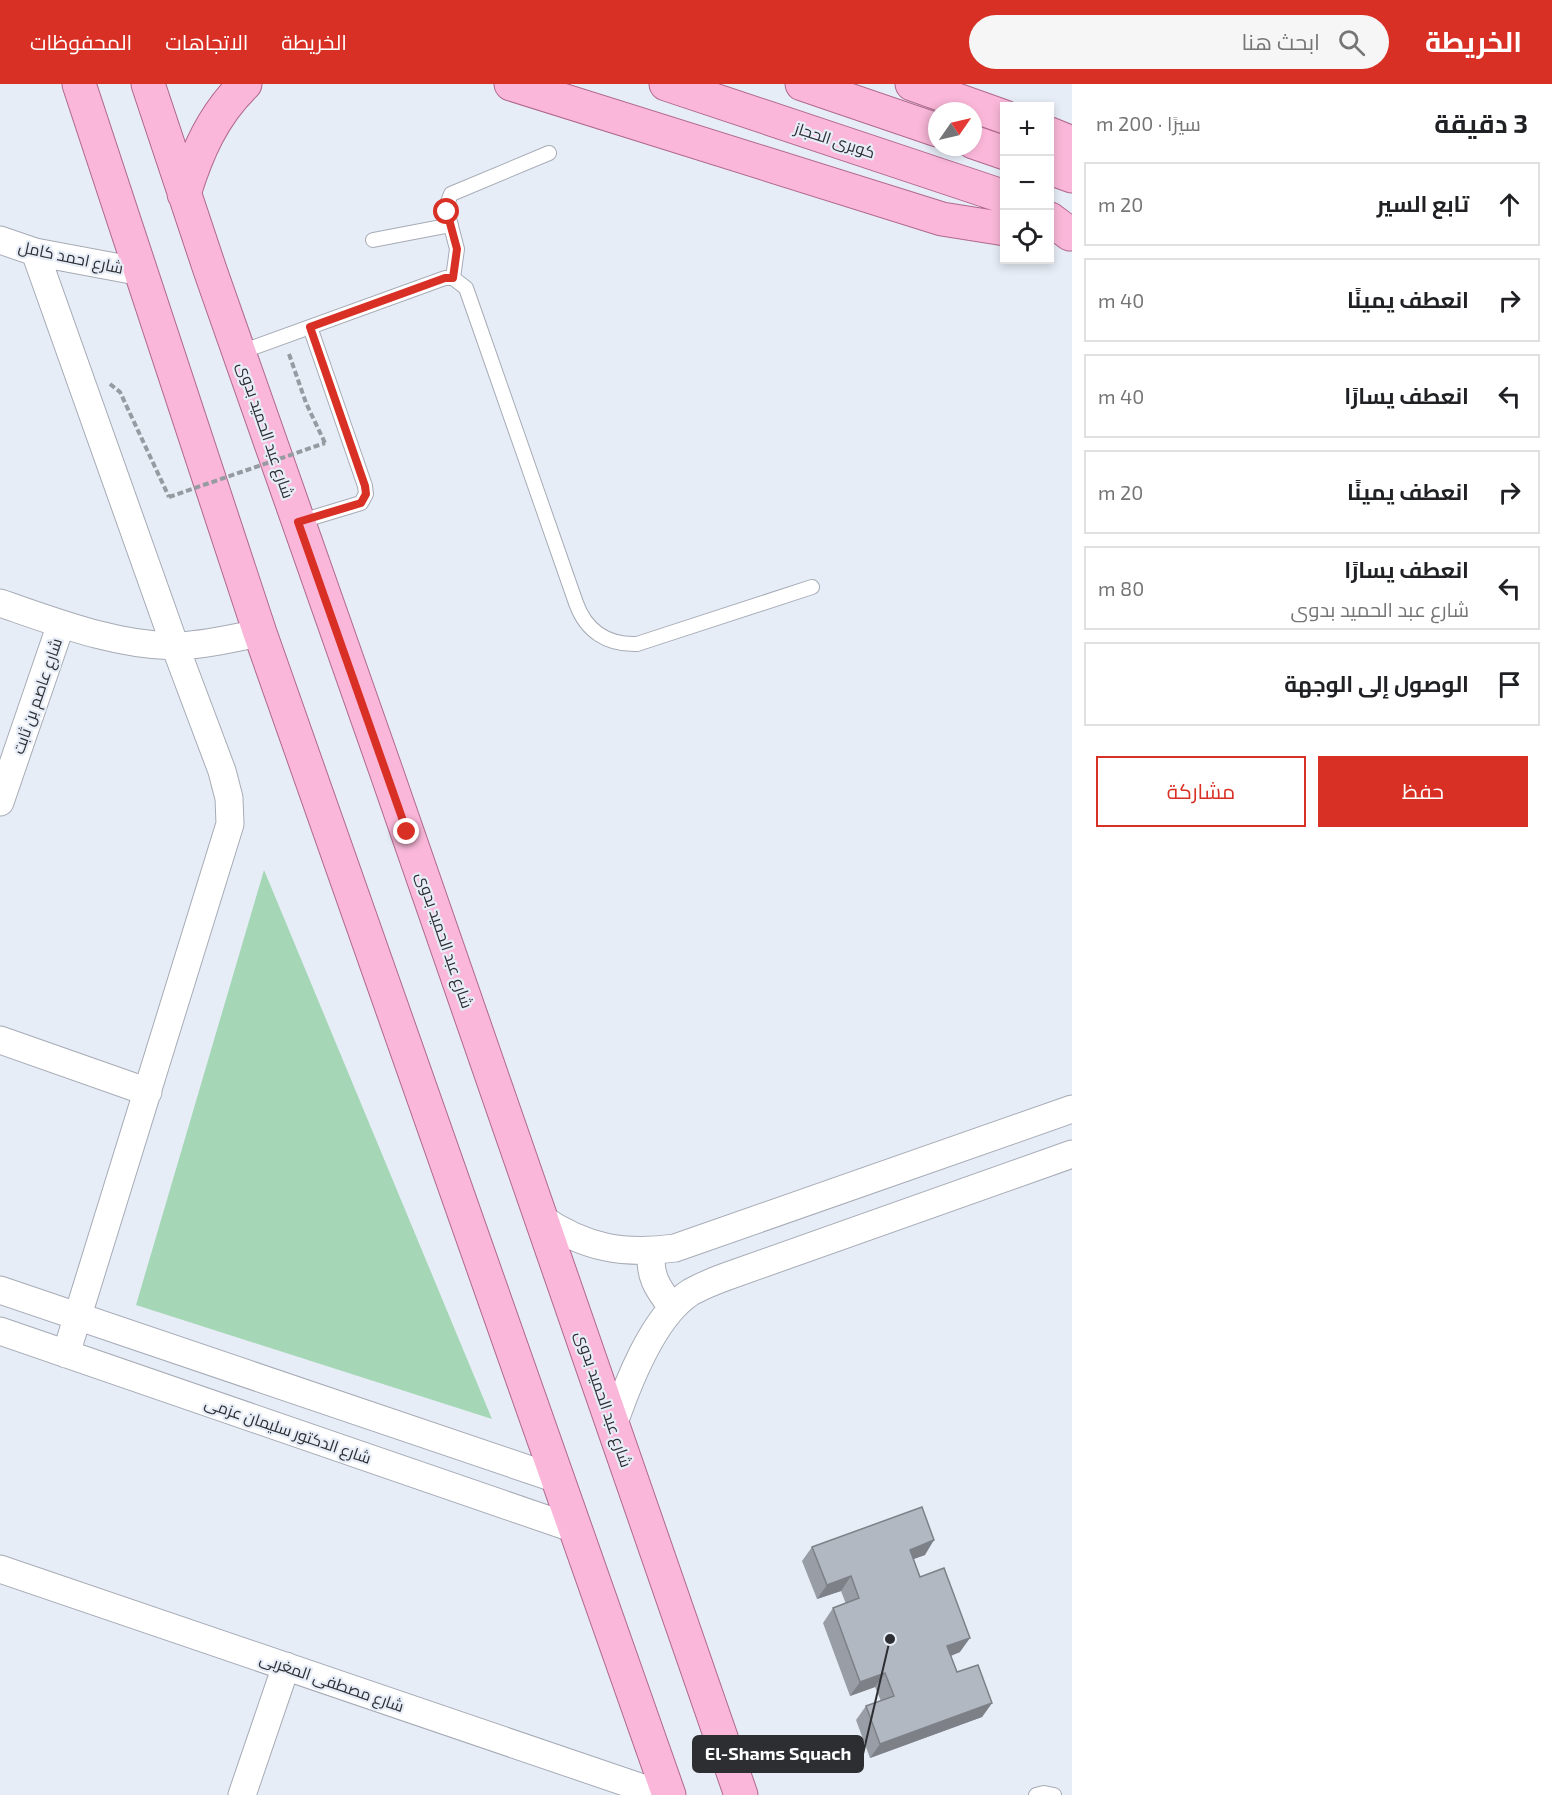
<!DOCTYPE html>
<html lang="ar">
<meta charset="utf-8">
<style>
:root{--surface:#fff;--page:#f6f6f6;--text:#202124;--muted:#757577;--line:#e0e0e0;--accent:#d93025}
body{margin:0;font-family:"Exo 2",Cairo,sans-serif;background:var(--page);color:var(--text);direction:rtl}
.controls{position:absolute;right:18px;top:18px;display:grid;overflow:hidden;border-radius:0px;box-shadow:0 3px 9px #0003}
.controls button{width:54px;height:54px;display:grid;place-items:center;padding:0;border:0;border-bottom:2px solid var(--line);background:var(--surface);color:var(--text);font:30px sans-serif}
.compass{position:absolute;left:928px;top:18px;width:54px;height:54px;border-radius:50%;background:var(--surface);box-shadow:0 3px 9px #0003;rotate:56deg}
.stop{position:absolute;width:18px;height:18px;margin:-14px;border:4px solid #d93025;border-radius:50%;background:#fff}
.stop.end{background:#d93025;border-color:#fff;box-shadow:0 2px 6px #0008}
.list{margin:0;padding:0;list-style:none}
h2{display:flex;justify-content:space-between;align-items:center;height:78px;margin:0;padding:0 24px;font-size:26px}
h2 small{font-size:20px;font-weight:400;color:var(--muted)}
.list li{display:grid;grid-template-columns:39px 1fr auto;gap:18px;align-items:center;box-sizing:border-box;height:84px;margin:0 12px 12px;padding:0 12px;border:2px solid var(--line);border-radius:0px}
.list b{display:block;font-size:22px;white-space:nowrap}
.list p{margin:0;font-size:20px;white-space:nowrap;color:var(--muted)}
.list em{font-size:20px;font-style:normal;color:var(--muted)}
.actions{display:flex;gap:12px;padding:18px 24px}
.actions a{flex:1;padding:14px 0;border:2px solid var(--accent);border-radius:0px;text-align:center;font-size:21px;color:var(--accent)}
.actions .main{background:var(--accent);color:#fff}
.icon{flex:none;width:33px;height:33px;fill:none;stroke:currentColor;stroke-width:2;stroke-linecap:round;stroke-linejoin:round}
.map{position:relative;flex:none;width:1072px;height:1711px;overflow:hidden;direction:ltr}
header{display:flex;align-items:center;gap:36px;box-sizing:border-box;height:84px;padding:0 30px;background:var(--accent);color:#fff}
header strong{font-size:28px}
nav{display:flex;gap:33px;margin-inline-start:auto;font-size:21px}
.search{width:420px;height:54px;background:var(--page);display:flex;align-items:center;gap:15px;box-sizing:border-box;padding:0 21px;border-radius:33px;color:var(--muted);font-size:22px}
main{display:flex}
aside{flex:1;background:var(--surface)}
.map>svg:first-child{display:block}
.green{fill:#a5d7b6}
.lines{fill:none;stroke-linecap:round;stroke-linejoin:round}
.service-casing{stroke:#a6abb5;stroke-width:16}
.minor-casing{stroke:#a6abb5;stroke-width:29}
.primary-casing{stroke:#b0688e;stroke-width:35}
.path{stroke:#969aa1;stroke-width:4;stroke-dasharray:6 3;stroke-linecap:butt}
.service{stroke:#fff;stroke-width:14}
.minor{stroke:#fff;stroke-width:27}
.primary{stroke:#fab7d9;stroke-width:33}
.path-bridge{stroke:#969aa1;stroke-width:4;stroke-dasharray:6 3;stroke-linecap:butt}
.wall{fill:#999ea6}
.shaded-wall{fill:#7d8187}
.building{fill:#b2b8c1;stroke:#7d8187;stroke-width:1.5}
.route{stroke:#d93025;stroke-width:8}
.labels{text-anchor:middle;stroke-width:4.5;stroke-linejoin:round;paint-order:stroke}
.street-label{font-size:16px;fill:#2c2e32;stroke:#e7edf7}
.leader{fill:none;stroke:#2c2e32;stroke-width:2}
.callout-dot{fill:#2c2e32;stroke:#e7edf7;stroke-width:2}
.callout{fill:#2c2e32;stroke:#2c2e32;stroke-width:2}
.callout-label{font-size:18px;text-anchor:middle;font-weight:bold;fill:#fff}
</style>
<header>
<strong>الخريطة</strong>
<div class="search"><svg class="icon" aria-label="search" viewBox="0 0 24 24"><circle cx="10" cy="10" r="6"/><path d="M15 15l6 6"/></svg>ابحث هنا</div>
<nav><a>الخريطة</a><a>الاتجاهات</a><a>المحفوظات</a></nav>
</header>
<main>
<aside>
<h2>3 دقيقة<small>سيرًا · 200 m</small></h2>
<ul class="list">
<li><svg class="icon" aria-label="ahead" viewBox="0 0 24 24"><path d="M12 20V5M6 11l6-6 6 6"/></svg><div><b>تابع السير</b></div><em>20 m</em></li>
<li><svg class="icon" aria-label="right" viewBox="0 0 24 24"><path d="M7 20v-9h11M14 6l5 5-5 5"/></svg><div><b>انعطف يمينًا</b></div><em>40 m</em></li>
<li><svg class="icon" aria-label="left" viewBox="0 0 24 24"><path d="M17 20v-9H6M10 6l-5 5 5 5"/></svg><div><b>انعطف يسارًا</b></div><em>40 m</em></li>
<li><svg class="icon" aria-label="right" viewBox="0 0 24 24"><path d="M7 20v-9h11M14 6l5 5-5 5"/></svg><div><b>انعطف يمينًا</b></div><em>20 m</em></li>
<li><svg class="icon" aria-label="left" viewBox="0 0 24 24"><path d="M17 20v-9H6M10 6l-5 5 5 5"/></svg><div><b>انعطف يسارًا</b><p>شارع عبد الحميد بدوى</p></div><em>80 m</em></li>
<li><svg class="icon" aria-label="arrive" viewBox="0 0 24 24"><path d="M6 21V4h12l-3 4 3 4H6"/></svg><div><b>الوصول إلى الوجهة</b></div></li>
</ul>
<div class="actions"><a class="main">حفظ</a><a>مشاركة</a></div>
</aside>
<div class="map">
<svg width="1072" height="1711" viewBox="0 0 1072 1711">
<rect width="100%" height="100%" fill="#e7edf7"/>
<path class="green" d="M264 786 492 1335 136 1221Z"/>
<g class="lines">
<defs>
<path id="service" d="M373 156 451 141
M453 194 457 165 446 123 451 110 549 69
M238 269 445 194H453L466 204 576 519C586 547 607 561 637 560L812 503
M298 438 361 419 366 410 365 402 310 243
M1036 1711 1044 1709 1054 1711"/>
<path id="minor" d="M0 156 35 168 142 188
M35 168 175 562 222 687 229 714 230 740 66 1270
M0 519C56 538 114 561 174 562 202 562 232 554 260 549
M0 718 61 540
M0 956 148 1008
M541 1134C585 1164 623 1171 675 1164L1072 1025
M652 1167C648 1191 658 1205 672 1223
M0 1206 557 1395
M0 1247 575 1445
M613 1342C627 1301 653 1232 691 1208 702 1202 714 1197 725 1193L1072 1070
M0 1485 663 1711
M242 1711 286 1582"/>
<path id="primary" d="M79 0 260 549 669 1711
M148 0 210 186 385 684 741 1711
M511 0 942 135 1005 145
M666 0 1005 113
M802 0 937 46
M912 0 1005 33
M1050 50 1072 59
M973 58 1005 69
M1050 84 1072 92
M184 110C197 68 213 31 245 0
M1050 135 1070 150"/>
</defs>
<use href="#service" class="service-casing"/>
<use href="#minor" class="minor-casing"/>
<use href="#primary" class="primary-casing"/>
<path class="path" d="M289 270 306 319 325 359
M110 300 120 308 169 413"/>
<use href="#service" class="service"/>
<use href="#minor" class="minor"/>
<use href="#primary" class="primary"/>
<path class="path-bridge" d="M169 413 325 359"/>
</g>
<path class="wall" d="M812 1463 925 1471 913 1475 920 1493 960 1568 951 1572 957 1588 992 1619 982 1633 870 1674 856 1636 866 1622 881 1617 875 1603 850 1612 823 1539 833 1524 846 1520 841 1507 817 1515 802 1477Z"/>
<path class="shaded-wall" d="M934 1456 925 1471 900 1480 910 1466Z
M851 1492 841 1507 817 1515 827 1501Z
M970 1554 960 1568 937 1577 947 1562Z
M885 1589 875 1603 850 1612 860 1598Z
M992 1619 982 1633 870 1674 880 1660Z"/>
<path class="building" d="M922 1423 934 1456 910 1466 920 1493 944 1484 970 1554 947 1562 957 1588 978 1581 992 1619 880 1660 866 1622 894 1612 885 1589 860 1598 833 1524 859 1514 851 1492 827 1501 812 1463Z"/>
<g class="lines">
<path class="route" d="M407 748 298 438 361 419 366 410 365 402 310 243 445 194H453L457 165 447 128"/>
</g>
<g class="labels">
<g class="street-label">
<text transform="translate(835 56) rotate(18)" y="6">كوبرى الحجاز</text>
<text transform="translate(71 173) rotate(12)" y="6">شارع احمد كامل</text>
<text transform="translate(266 346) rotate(71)" y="6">شارع عبد الحميد بدوى</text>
<text transform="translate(37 612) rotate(-71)" y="6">شارع عاصم بن ثابت</text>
<text transform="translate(445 856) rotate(71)" y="6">شارع عبد الحميد بدوى</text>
<text transform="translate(604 1315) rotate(71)" y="6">شارع عبد الحميد بدوى</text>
<text transform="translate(288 1346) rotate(19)" y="6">شارع الدكتور سليمان عزمى</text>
<text transform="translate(332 1598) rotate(19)" y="6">شارع مصطفى المغربى</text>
</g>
</g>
<path class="leader" d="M890 1555L863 1670"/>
<circle class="callout-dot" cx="890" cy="1555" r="6"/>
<rect class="callout" x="693" y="1652" width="170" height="36" rx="6"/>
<g class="callout-label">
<text x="778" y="1676">El-Shams Squach</text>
</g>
</svg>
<div class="controls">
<button>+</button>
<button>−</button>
<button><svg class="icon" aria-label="locate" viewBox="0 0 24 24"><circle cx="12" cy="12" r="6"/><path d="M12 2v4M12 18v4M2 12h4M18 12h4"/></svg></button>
</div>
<svg class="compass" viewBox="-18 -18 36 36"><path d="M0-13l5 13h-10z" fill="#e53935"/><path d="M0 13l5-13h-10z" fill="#757577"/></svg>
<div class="stop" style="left:447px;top:128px"></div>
<div class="stop end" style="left:407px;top:748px"></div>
</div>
</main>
